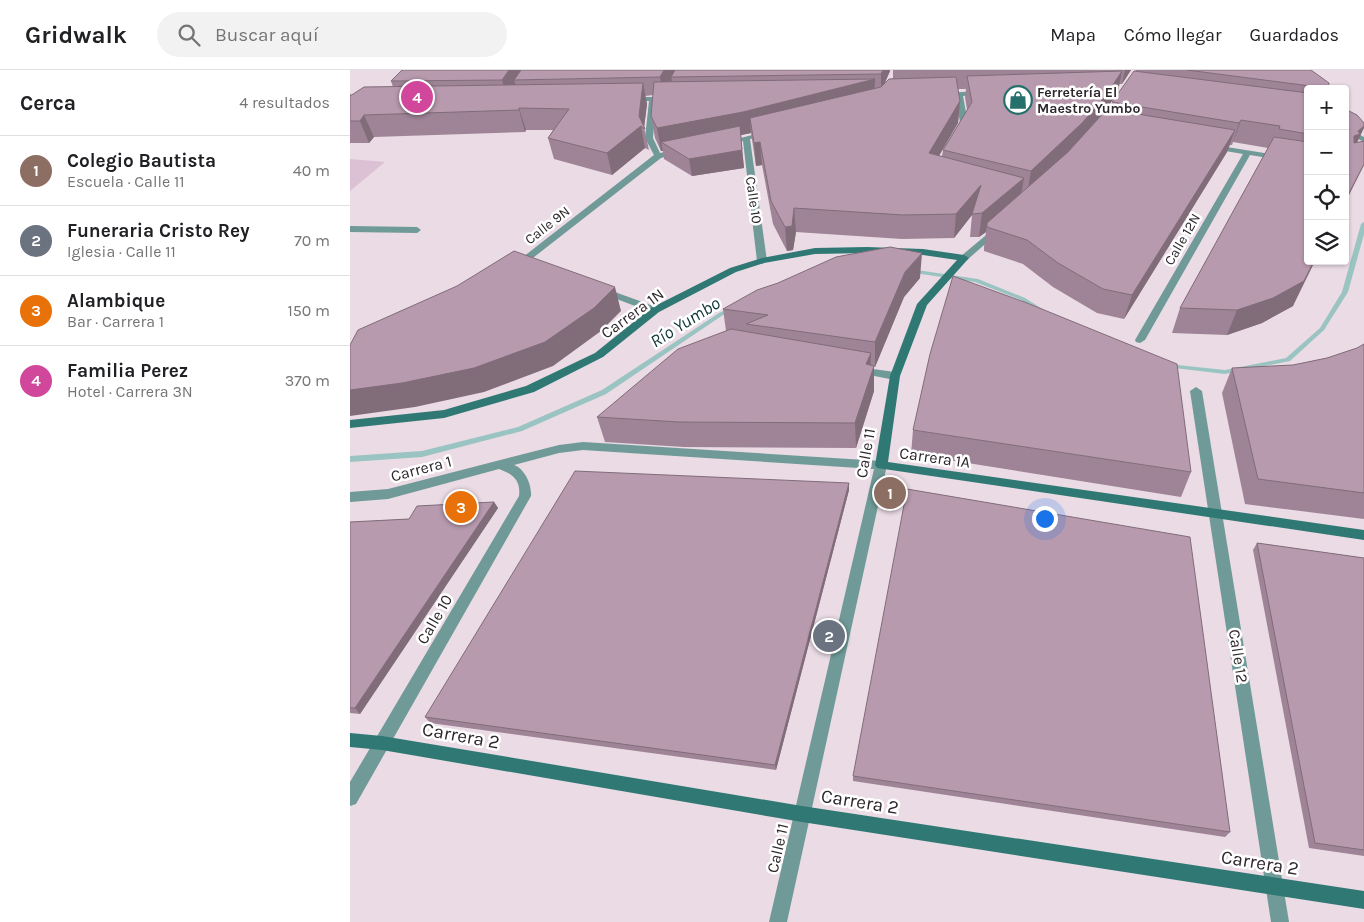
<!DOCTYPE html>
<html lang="es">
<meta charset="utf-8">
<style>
:root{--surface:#fff;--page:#f2f2f2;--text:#202124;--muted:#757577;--line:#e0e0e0;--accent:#256f6c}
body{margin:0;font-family:Karla,sans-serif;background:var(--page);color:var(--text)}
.controls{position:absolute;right:15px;top:15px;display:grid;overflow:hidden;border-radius:5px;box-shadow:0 1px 4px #0004}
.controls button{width:45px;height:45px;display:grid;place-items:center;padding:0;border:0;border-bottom:1px solid var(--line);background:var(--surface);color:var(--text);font:25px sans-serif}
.you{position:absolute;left:694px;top:448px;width:18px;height:18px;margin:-12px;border:4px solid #fff;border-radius:50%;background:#1a73e8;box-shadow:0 0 0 8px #1a73e833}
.badge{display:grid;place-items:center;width:32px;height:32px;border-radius:50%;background:var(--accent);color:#fff;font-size:16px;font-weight:700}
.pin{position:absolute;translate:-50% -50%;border:2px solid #fff;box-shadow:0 1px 5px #0006}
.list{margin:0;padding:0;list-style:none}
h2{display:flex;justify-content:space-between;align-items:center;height:65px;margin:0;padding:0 20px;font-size:21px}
h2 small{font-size:16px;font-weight:400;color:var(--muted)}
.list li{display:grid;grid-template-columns:32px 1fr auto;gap:15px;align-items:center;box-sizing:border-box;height:70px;padding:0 20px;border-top:1px solid var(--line)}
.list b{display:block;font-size:19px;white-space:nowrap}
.list p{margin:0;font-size:16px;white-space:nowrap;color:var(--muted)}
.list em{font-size:16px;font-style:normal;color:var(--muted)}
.icon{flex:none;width:28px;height:28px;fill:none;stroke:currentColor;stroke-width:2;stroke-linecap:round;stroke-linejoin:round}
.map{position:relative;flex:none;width:1014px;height:852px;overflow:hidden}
header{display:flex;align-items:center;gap:30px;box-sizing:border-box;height:70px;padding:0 25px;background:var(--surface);border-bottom:1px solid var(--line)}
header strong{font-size:24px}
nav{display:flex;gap:28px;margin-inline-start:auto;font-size:18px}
.search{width:350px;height:45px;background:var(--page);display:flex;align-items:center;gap:12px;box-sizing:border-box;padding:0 18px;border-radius:28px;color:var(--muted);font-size:19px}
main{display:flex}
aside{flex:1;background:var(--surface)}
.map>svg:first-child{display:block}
.green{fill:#dcc0d3}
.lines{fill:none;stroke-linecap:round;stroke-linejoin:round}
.stream{fill:#9ac4c1;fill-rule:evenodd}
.lane{fill:#6f9a97;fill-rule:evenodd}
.street{fill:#6f9a97;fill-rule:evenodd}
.secondary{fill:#307874;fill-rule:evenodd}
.wall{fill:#9e8496;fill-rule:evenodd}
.shaded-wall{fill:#816c7a}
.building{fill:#b89aae;stroke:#816c7a}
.labels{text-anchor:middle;stroke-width:5;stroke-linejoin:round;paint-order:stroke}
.far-poi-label{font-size:14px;font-weight:bold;fill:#2e282c;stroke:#fff;text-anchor:start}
.far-street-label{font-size:14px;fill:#2e282c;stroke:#fff}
.street-label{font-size:16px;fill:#2e282c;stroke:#fff}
.water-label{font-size:18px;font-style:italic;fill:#0d3634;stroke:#fff}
.near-street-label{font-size:19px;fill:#2e282c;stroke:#fff}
</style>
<header>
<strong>Gridwalk</strong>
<div class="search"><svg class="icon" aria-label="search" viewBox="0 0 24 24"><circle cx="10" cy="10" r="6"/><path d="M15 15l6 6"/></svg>Buscar aquí</div>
<nav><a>Mapa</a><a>Cómo llegar</a><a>Guardados</a></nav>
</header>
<main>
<aside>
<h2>Cerca<small>4 resultados</small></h2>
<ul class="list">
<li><span class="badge" style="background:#8d6e63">1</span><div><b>Colegio Bautista</b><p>Escuela · Calle 11</p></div><em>40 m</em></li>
<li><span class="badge" style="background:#6b7280">2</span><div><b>Funeraria Cristo Rey</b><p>Iglesia · Calle 11</p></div><em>70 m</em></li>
<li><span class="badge" style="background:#e8710a">3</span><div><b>Alambique</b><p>Bar · Carrera 1</p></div><em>150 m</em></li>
<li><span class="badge" style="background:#d1479c">4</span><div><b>Familia Perez</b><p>Hotel · Carrera 3N</p></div><em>370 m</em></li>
</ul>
</aside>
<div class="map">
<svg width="1014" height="852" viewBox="0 0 1014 852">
<rect width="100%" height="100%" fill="#eadbe5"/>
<path class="green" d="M0 89 35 92 0 121Z"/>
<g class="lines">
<path class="stream" d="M1014 152V164L998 222 974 260 940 291 875 304 816 297 815 296 818 294 875 300 936 288 970 258 992 222 1011 154Z
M560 199 628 209 675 228 694 240 693 241H689L671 230 625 212 558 202 557 201Z
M382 237 385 239 384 240 373 245 256 324 172 361 72 387 0 392V386L72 381 168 357 252 320 369 243Z"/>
<path class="lane" d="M995 57 1014 67V72L995 62Z"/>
<path class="street" d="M632 21 634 22V24L613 26 618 53 613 64H607L606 62 610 53 606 26 592 27 588 25 592 23Z
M277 27H323V31H306L303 68 310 83 330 79 334 81 311 88 170 198H164V194L304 85 295 68 299 31H280L276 29Z
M418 61H421V65L400 69 417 191 412 194 407 191 393 71 375 75 371 73Z
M858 74 958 90V94L900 85 795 270 790 273 786 272 785 270 893 84 858 78Z
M0 156 67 157 71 160 67 163 0 162Z
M647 156 651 159 650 161 617 190H611V186Z
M251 217 309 238 310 240 305 243 301 242 248 222V218Z
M508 297 545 302 550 306 545 310 504 302 503 300 504 298Z
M846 317 852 321 939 852H921L840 321Z
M233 372 531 391 537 395 437 852H419L524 399 233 380 209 383 164 395C175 399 182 415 181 426L6 734 0 736V712L169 426C171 410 163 404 149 399L38 429 0 432V422L38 419 209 375Z"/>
<path class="secondary" d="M517 177 573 179 614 185 619 188 577 235 550 306 538 392 1014 460V470L527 398 525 395 540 306 567 234 607 190 573 185 517 183 465 184 414 193 386 202 309 242 253 287 184 322 94 348 0 358V350L94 340 176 316 245 283 301 238 380 198 412 188 465 178Z
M0 663 32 666 452 736 1014 821V839L452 752 32 680 0 677Z"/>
</g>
<path class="wall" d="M543 0H781L772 14H769L768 22 756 40H760L762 32 786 0H961L978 19H958V191L943 236 912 253 877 265 822 263 830 238 918 78 883 72 882 75H880L877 82 774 249 747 243 703 217 673 194 634 181V177L636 162 629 167H620L622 145 604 168 552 169 446 162 443 180 437 181 423 154 412 95 406 96 401 63 391 65 394 98 342 106 314 89 313 81H311L305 68 301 46 303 25 295 26 297 34 294 57 299 80 295 78 262 105 204 89 198 68 203 60H176L175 62 24 67 19 73H0V23L1 25 43 17 41 11 540 1 535 12 543 8ZM608 19H616L615 27 617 40 593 80 592 86H589L608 53 610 31Z
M570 208 554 227 525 297H524V321L506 378 334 377 255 372 247 347 376 261 373 239Z
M1014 274V449L895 434 872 323 882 298 943 295 977 288 1007 278Z
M563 360 841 402 831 427 561 384Z
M499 413V420L426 700 80 653 75 647Z
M144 432 148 438 10 644 0 643V452L59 449Z
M907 473 1014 488V786L959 778 903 480Z
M503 706 880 762 875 767 503 711Z"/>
<path class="shaded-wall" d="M159 0H178L164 10 166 16 157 28 152 10Z
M314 0H328L321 7 322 10 313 25 310 7Z
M533 0H540V1L531 22V4Z
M775 0H781L772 14Z
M772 1 768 22 750 48 677 124 681 101Z
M525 9 524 30 400 48 401 63 323 79 311 72 313 81H311L307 58Z
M293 13 297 34 294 58 291 56 295 78 262 105 257 83 289 46Z
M610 31 608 53 577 106 579 83Z
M169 38 176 60 175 62 169 40Z
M14 45 24 67 19 73 10 51Z
M891 50 883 72 882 75 889 53Z
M1014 56V58L1005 77 1000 86 1004 66 1008 61Z
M885 60 877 82 774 249 782 225Z
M410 72 412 95 406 96 404 73Z
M392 80 394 98 342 106 339 89Z
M1014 94V95L995 133V131Z
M674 108 670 131 637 153 636 162 629 167 632 143Z
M631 115 622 145 604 168 606 144Z
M444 138 446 162 443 180 437 181 435 157Z
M572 183 570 208 554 227 525 297V272L555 202Z
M964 191H965L943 236 912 253 877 265 887 240Z
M265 217 271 241 251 261 203 296 134 322 65 337 0 346V320Z
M521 283 520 307 524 296V321L506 378 505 353 516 294Z
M499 413V420L426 700 425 695Z
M144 432 148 438 10 644 5 638Z"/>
<path class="building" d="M52 0H159L152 10 41 11Z
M171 0H314L310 7 164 10Z
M325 0H533L531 4 321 7Z
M837 0H961L979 13 978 19H968V17Z
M772 1 755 27 732 53 681 101 593 80 622 32 617 6Z
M784 1 958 23V64L929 59 930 56 891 50 889 53 762 32Z
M606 7 610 31 579 83 674 108 632 143 622 144 631 115 606 144 553 145 444 138 442 156 435 157 421 131 410 72 404 73 400 48 531 17 539 9Z
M525 9 393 42 307 58 301 46 304 12Z
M293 13 289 46 295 59 291 56 257 83 198 68 219 39 169 38V40L14 45 10 51H0V26L14 17Z
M757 39 885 60 782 225 753 219 708 193 677 170 637 157V153L718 82Z
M995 39 1007 45 1014 53V56L1008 61 1010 64 1004 66V73L1014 71V94L995 131Z
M390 56 392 80 339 89 311 72Z
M924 67 958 72V191H964L954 211 923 228 887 240 830 238Z
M540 177 572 183 555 202 525 272 396 254 418 245 373 239 407 220 428 213 486 187Z
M164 181 265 217 244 238 195 272 124 298 52 313 0 320V275L8 260 107 216Z
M603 206 677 233 827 294 841 402 563 360 580 284Z
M381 259 521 283 516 294 524 296 505 353 329 352 247 347 328 279Z
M1014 274V423L908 409 882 298 943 295 977 288 1007 278Z
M225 401 499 413 425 695 75 647Z
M557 419 840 467 880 762 503 706Z
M144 432 5 638H0V452L59 449 67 436Z
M907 473 1014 488V780L965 773Z"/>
<defs>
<symbol id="shop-ring" viewBox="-11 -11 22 22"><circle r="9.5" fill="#fff" stroke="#256f6c" stroke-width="1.5"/><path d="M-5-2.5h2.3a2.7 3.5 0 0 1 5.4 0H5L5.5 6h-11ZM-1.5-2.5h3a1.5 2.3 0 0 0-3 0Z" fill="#256f6c"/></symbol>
</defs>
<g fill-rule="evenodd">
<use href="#shop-ring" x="652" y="14" width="32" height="32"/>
</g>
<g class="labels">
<g class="far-poi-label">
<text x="687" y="27">Ferretería El<tspan x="687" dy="16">Maestro Yumbo</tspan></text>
</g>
<g class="far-street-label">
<text transform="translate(404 130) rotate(82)" y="5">Calle 10</text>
<text transform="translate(197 155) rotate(-38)" y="5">Calle 9N</text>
<text transform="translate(832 169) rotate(-60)" y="5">Calle 12N</text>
</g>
<g class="street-label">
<text transform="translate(282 243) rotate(-36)" y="6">Carrera 1N</text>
<text transform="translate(515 383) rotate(-80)" y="6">Calle 11</text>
<text transform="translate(585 387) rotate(8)" y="6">Carrera 1A</text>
<text transform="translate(71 398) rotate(-15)" y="6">Carrera 1</text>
<text transform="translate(84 549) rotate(-60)" y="6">Calle 10</text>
<text transform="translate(889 586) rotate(81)" y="6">Calle 12</text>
<text transform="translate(427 778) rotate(-77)" y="6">Calle 11</text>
</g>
<g class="water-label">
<text transform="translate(335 252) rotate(-32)" y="6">Río Yumbo</text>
</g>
<g class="near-street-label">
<text transform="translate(111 665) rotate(10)" y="7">Carrera 2</text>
<text transform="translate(510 731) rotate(9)" y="7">Carrera 2</text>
<text transform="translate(910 792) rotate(9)" y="7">Carrera 2</text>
</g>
</g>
</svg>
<div class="controls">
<button>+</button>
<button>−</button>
<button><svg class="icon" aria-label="locate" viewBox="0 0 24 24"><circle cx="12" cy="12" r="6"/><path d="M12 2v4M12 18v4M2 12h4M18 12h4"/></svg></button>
<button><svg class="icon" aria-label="layers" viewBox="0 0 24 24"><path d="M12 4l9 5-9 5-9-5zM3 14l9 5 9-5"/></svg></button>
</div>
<div class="you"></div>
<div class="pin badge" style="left:540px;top:423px;background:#8d6e63">1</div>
<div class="pin badge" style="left:479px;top:566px;background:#6b7280">2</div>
<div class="pin badge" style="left:111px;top:437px;background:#e8710a">3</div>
<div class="pin badge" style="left:67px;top:27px;background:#d1479c">4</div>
</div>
</main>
